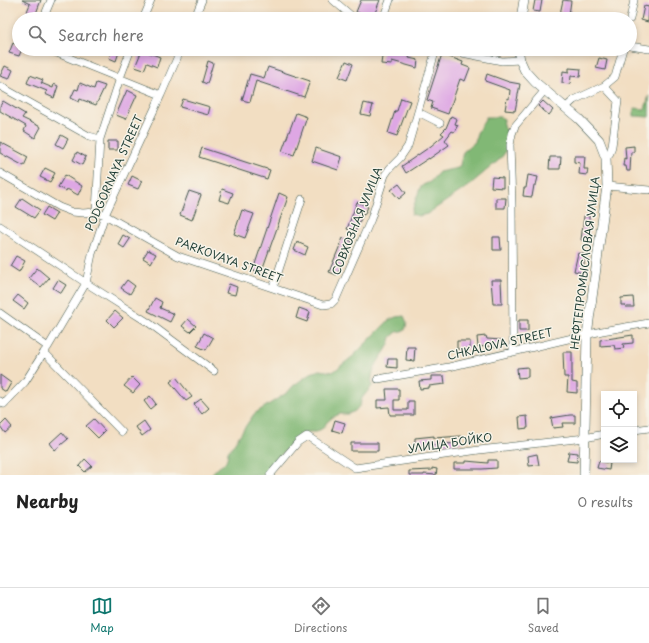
<!DOCTYPE html>
<meta charset="utf-8">
<style>
:root{--surface:#fff;--page:#f6f6f6;--text:#222;--muted:#767676;--line:#e0e0e0;--accent:#0f766e}
body{margin:0;font-family:"Playpen Sans",sans-serif;background:var(--page);color:var(--text)}
.controls{position:absolute;right:12px;bottom:12px;display:grid;overflow:hidden;border-radius:0px;box-shadow:0 2px 6px #0003}
.controls button{width:36px;height:36px;display:grid;place-items:center;padding:0;border:0;border-bottom:1px solid var(--line);background:var(--surface);color:var(--text);font:20px sans-serif}
.list{margin:0;padding:0;list-style:none}
h2{display:flex;justify-content:space-between;align-items:center;height:52px;margin:0;padding:0 16px;font-size:17px}
h2 small{font-size:13px;font-weight:400;color:var(--muted)}
.icon{flex:none;width:22px;height:22px;fill:none;stroke:currentColor;stroke-width:2;stroke-linecap:round;stroke-linejoin:round}
.map{position:relative;flex:none;width:649px;height:475px;overflow:hidden}
.search{position:absolute;background:var(--surface);box-shadow:0 2px 6px #0003;left:12px;right:12px;top:12px;height:44px;display:flex;align-items:center;gap:10px;box-sizing:border-box;padding:0 14px;border-radius:22px;color:var(--muted);font-size:15px}
.sheet{height:112px;background:var(--surface)}
nav{display:flex;justify-content:space-around;align-items:center;box-sizing:border-box;height:56px;border-top:1px solid var(--line);background:var(--surface);font-size:11px;color:var(--muted)}
nav a{display:grid;justify-items:center;gap:2px}
nav .on{color:var(--accent)}
.map>svg:first-child{display:block}
.forest{fill:#81b875;stroke:#507a54}
.building{fill:#dea7e4}
.lines{fill:none;stroke-linecap:round;stroke-linejoin:round}
.minor-casing{stroke:#3f5549;stroke-width:8}
.major-casing{stroke:#3f5549;stroke-width:10}
.minor{stroke:#fff;stroke-width:7}
.major{stroke:#fff;stroke-width:9}
.labels{text-anchor:middle;stroke-width:3;stroke-linejoin:round;paint-order:stroke}
.street-label{font-size:11px;fill:#1f3d34;stroke:#f7f3e8}
</style>
<div class="map">
<svg width="649" height="475" viewBox="0 0 649 475">
<rect width="100%" height="100%" fill="#f7f3e8"/>
<filter id="ink" filterUnits="userSpaceOnUse"><feTurbulence type="fractalNoise" baseFrequency=".025" numOctaves="2"/><feDisplacementMap in="SourceGraphic" scale="8" xChannelSelector="R" yChannelSelector="G"/><feConvolveMatrix kernelMatrix="1 2 1 2 8 2 1 2 1" color-interpolation-filters="sRGB"/></filter>
<filter id="wash" filterUnits="userSpaceOnUse"><feTurbulence type="fractalNoise" baseFrequency=".012" numOctaves="4" result="noise"/><feDisplacementMap in="SourceGraphic" scale="16" xChannelSelector="R" yChannelSelector="G"/><feGaussianBlur stdDeviation="0.9" result="paint"/><feColorMatrix in="noise" values="0 0 0 0 0 0 0 0 0 0 0 0 0 0 0 0 0 1.4 0 .05"/><feComposite in="paint" operator="in"/></filter>
<g filter="url(#wash)">
<rect width="100%" height="100%" fill="#f2dec2"/>
<path class="forest" d="M649 96V117L634 116V108L645 109Z
M486 117H500L504 119 503 127 508 131 507 148 504 154 499 160 467 187 427 214 419 216 411 214 420 188 423 185 430 182 439 172 458 168 460 165 463 152 475 142 477 133Z
M404 316 407 323 405 330 397 332 391 337C388 355 369 363 372 386L362 398 360 405 355 411 348 414H340L333 417 327 422 323 428 316 432H308L300 434 263 475H211C218 464 227 468 228 452L254 414 288 392 293 386 311 373 319 370 333 372 352 357 389 320 396 317Z"/>
<g id="blocks">
<path class="building" d="M22 0H41L34 19H24L30 4Z
M361 0H380L373 18 356 12Z
M535 0H542L540 12 533 11Z
M563 0 571 1 569 15 560 14Z
M644 6 649 7 648 22 641 20Z
M13 43 19 45V49H22L19 56 9 53Z
M112 49H120L116 61 109 58Z
M383 49 394 50 410 54 409 58 418 60 417 68 392 61V65L381 64Z
M142 50 160 57 157 67 147 63 144 70 135 67Z
M442 54 463 62 462 65 470 68 465 81 460 79 448 114 431 108 433 102 427 100Z
M599 58 607 60 605 70 596 68Z
M208 61 213 63 207 84 202 82Z
M346 61 353 64 347 80 339 77Z
M5 66 13 70 9 79 0 76Z
M268 67 310 81 304 97 256 81 250 102 242 100 250 74 264 78Z
M569 68 581 69 580 77 571 76 570 84 562 83 563 71 569 72Z
M487 74 509 82 520 84 515 111 505 110 507 98 509 99 510 90 485 81Z
M30 75 43 80 41 83 53 88 54 84 58 86 54 98 45 94 47 91 27 83Z
M80 83 94 89 96 83 105 86 96 105 80 99 79 102 71 98 75 89 78 90Z
M127 90 137 95 126 119 116 115Z
M401 98 410 101 397 136 388 133 395 111H397Z
M183 99 210 107 208 115 180 107Z
M3 101 25 114 22 118 41 127 35 138 24 131 26 126 0 111V106Z
M543 101 553 110 549 115 538 106Z
M364 103 373 105 370 116 361 114Z
M296 113 307 117 294 155 282 151Z
M451 116 457 119 455 124 458 125 454 132 452 131 445 140 449 145 429 159V158L406 173 402 166 431 146 444 135 441 133 446 128Z
M61 135 68 139 63 148 56 144Z
M108 141H118V150H108Z
M0 142 28 157 24 166 0 153Z
M634 146V152H631L630 171H627L626 166H623L624 158 626 159 625 147Z
M202 148 270 170 267 179 199 157Z
M316 148 342 157 338 170 312 161Z
M77 152 86 157 82 165 73 160Z
M574 156H585L584 169H588L587 175 579 174 580 163 574 162Z
M550 157H561L560 169H549Z
M45 168 55 173 50 182 40 177Z
M65 175 82 186 78 195 67 189 66 191 58 187Z
M528 175 538 177 536 185H534L532 197 523 196 524 188H526Z
M132 176 142 181 138 189 128 185Z
M492 177 503 178V188L491 187Z
M399 184 406 193 399 199 391 190Z
M222 189 233 193 229 203 219 200Z
M189 191 201 195 192 220 180 215Z
M279 193 288 197 261 273 253 270Z
M22 198 40 210 34 218 16 207Z
M496 198H506L505 208H496Z
M357 202 368 207 364 215 363 214 355 232 347 229Z
M47 207 57 213 52 221 42 215Z
M242 210 254 214 245 238 234 234Z
M584 216H589V224L590 225 587 241 581 240Z
M123 235 130 239 124 248 118 244Z
M493 237H500L501 250H493Z
M343 238 352 241 337 275 329 272Z
M297 242 308 247 305 255 294 250Z
M148 250 156 254 151 263 143 258Z
M578 253 585 254 583 273 574 271Z
M16 256 25 261 19 272 10 266Z
M37 268 49 278 41 287 29 278Z
M58 280 66 285 61 293 53 288Z
M127 280 135 286 130 294 121 288Z
M491 280H501L502 304H493Z
M229 284 237 287 235 295 226 293Z
M18 295 28 303 24 309 13 301Z
M633 297 634 307H626L625 305H621V298Z
M155 298 162 302 160 308 174 314 170 322 148 311Z
M299 308 310 312 307 322 296 318Z
M115 311 123 318 114 327 107 320Z
M188 319 196 326 190 332 182 326Z
M519 320H528V331H519Z
M204 333 213 338 206 350 197 346Z
M633 335V343L623 344 624 348 615 349 614 345 600 346V340Z
M486 336 487 339 502 340V347L492 346 478 347 477 337Z
M457 341H470V349H457Z
M407 347H415L414 361 406 360Z
M563 352H572V382L577 383V393L567 392 568 377H564Z
M388 359H397V368L387 367Z
M528 367V377L518 378 517 368Z
M0 375 11 383 6 392 0 388Z
M431 376H444L445 384 429 386V388L420 389 419 381 431 380Z
M132 377 140 385 133 393 124 386Z
M176 377 192 397 186 401 170 382Z
M386 389H399V400H394V410H408V401H414V415H390L389 407 377 408V400H387Z
M150 396 156 404 150 409 144 401Z
M201 399 209 408 202 414 194 404Z
M570 415H575V423H562L563 427 553 428 551 418Z
M527 416 528 428 520 429 519 417Z
M94 419 105 431 98 438 86 426Z
M6 420 12 427 5 433 0 426Z
M335 420 345 423 342 433 332 430Z
M144 421 150 430 142 436 136 427Z
M62 432 68 439 55 450 50 443Z
M434 436V438L461 436V443L415 446V438Z
M351 443H378V451H351Z
M569 452 578 453 577 462 567 461Z
M537 454 539 465 529 466 528 456Z
M85 459 92 466 85 472 79 466Z
M488 460H497V468L482 469H454V463H466V461L488 463Z
M599 461 610 463 609 470 597 468Z
M432 468 437 469 436 475 424 474V475H409V471L432 470Z"/>
</g>
</g>
<g filter="url(#ink)">
<use href="#blocks" fill-opacity="0" stroke="#3f5549" stroke-width="1"/>
<g class="lines">
<defs>
<path id="minor" d="M333 0 355 19
M43 19 51 0
M143 19 151 0
M194 19 202 0
M383 19 390 0
M630 19 634 0
M630 46 649 49
M47 49 161 95
M442 49 502 61 520 60
M0 86 89 136 100 139
M565 108 574 100 604 86
M418 112 440 123
M606 158 610 153 612 146 618 101 604 86 615 77 623 49
M0 173 59 207 72 212 83 213 96 212 105 215 178 256 323 305 331 304 336 299 371 219 385 175 390 168 400 158 408 146 436 49
M607 186 649 190
M96 212 100 139 120 78 131 49
M0 226 86 283 149 323 214 371
M273 288 302 199
M0 313 48 347
M44 352 122 432
M513 352 512 204 510 145 512 134 515 126 545 90
M378 379 449 367 602 331 649 323
M0 401 4 404 25 382 44 352 48 347 86 283 92 254 105 215 161 95 181 49
M634 430 649 428
M270 475 298 442 307 436 355 468 479 450 585 438 604 434"/>
<path id="major" d="M521 19 524 0
M518 49 520 60 525 71 535 82 579 119 599 140 606 158 607 186 587 335 584 475"/>
</defs>
<use href="#minor" class="minor-casing"/>
<use href="#major" class="major-casing"/>
<use href="#minor" class="minor"/>
<use href="#major" class="major"/>
</g>
</g>
<g class="labels">
<g class="street-label">
<text transform="translate(114 173) rotate(-66)" y="4">PODGORNAYA STREET</text>
<text transform="translate(357 221) rotate(-68)" y="4">СОВХОЗНАЯ УЛИЦА</text>
<text transform="translate(229 260) rotate(20)" y="4">PARKOVAYA STREET</text>
<text transform="translate(585 263) rotate(-83)" y="4">НЕФТЕПРОМЫСЛОВАЯ УЛИЦА</text>
<text transform="translate(500 344) rotate(-13)" y="4">CHKALOVA STREET</text>
<text transform="translate(450 443) rotate(-8)" y="4">УЛИЦА БОЙКО</text>
</g>
</g>
</svg>
<div class="controls">
<button><svg class="icon" aria-label="locate" viewBox="0 0 24 24"><circle cx="12" cy="12" r="6"/><path d="M12 2v4M12 18v4M2 12h4M18 12h4"/></svg></button>
<button><svg class="icon" aria-label="layers" viewBox="0 0 24 24"><path d="M12 4l9 5-9 5-9-5zM3 14l9 5 9-5"/></svg></button>
</div>
<div class="search"><svg class="icon" aria-label="search" viewBox="0 0 24 24"><circle cx="10" cy="10" r="6"/><path d="M15 15l6 6"/></svg>Search here</div>
</div>
<section class="sheet">
<h2>Nearby<small>0 results</small></h2>
<ul class="list">
</ul>
</section>
<nav>
<a class="on"><svg class="icon" aria-label="map" viewBox="0 0 24 24"><path d="M3 6l6-2 6 2 6-2v14l-6 2-6-2-6 2zM9 4v14M15 6v14"/></svg>Map</a>
<a><svg class="icon" aria-label="directions" viewBox="0 0 24 24"><path d="M12 3l9 9-9 9-9-9zM9 14v-3h6M13 9l2 2-2 2"/></svg>Directions</a>
<a><svg class="icon" aria-label="saved" viewBox="0 0 24 24"><path d="M7 4h10v16l-5-4-5 4z"/></svg>Saved</a>
</nav>
